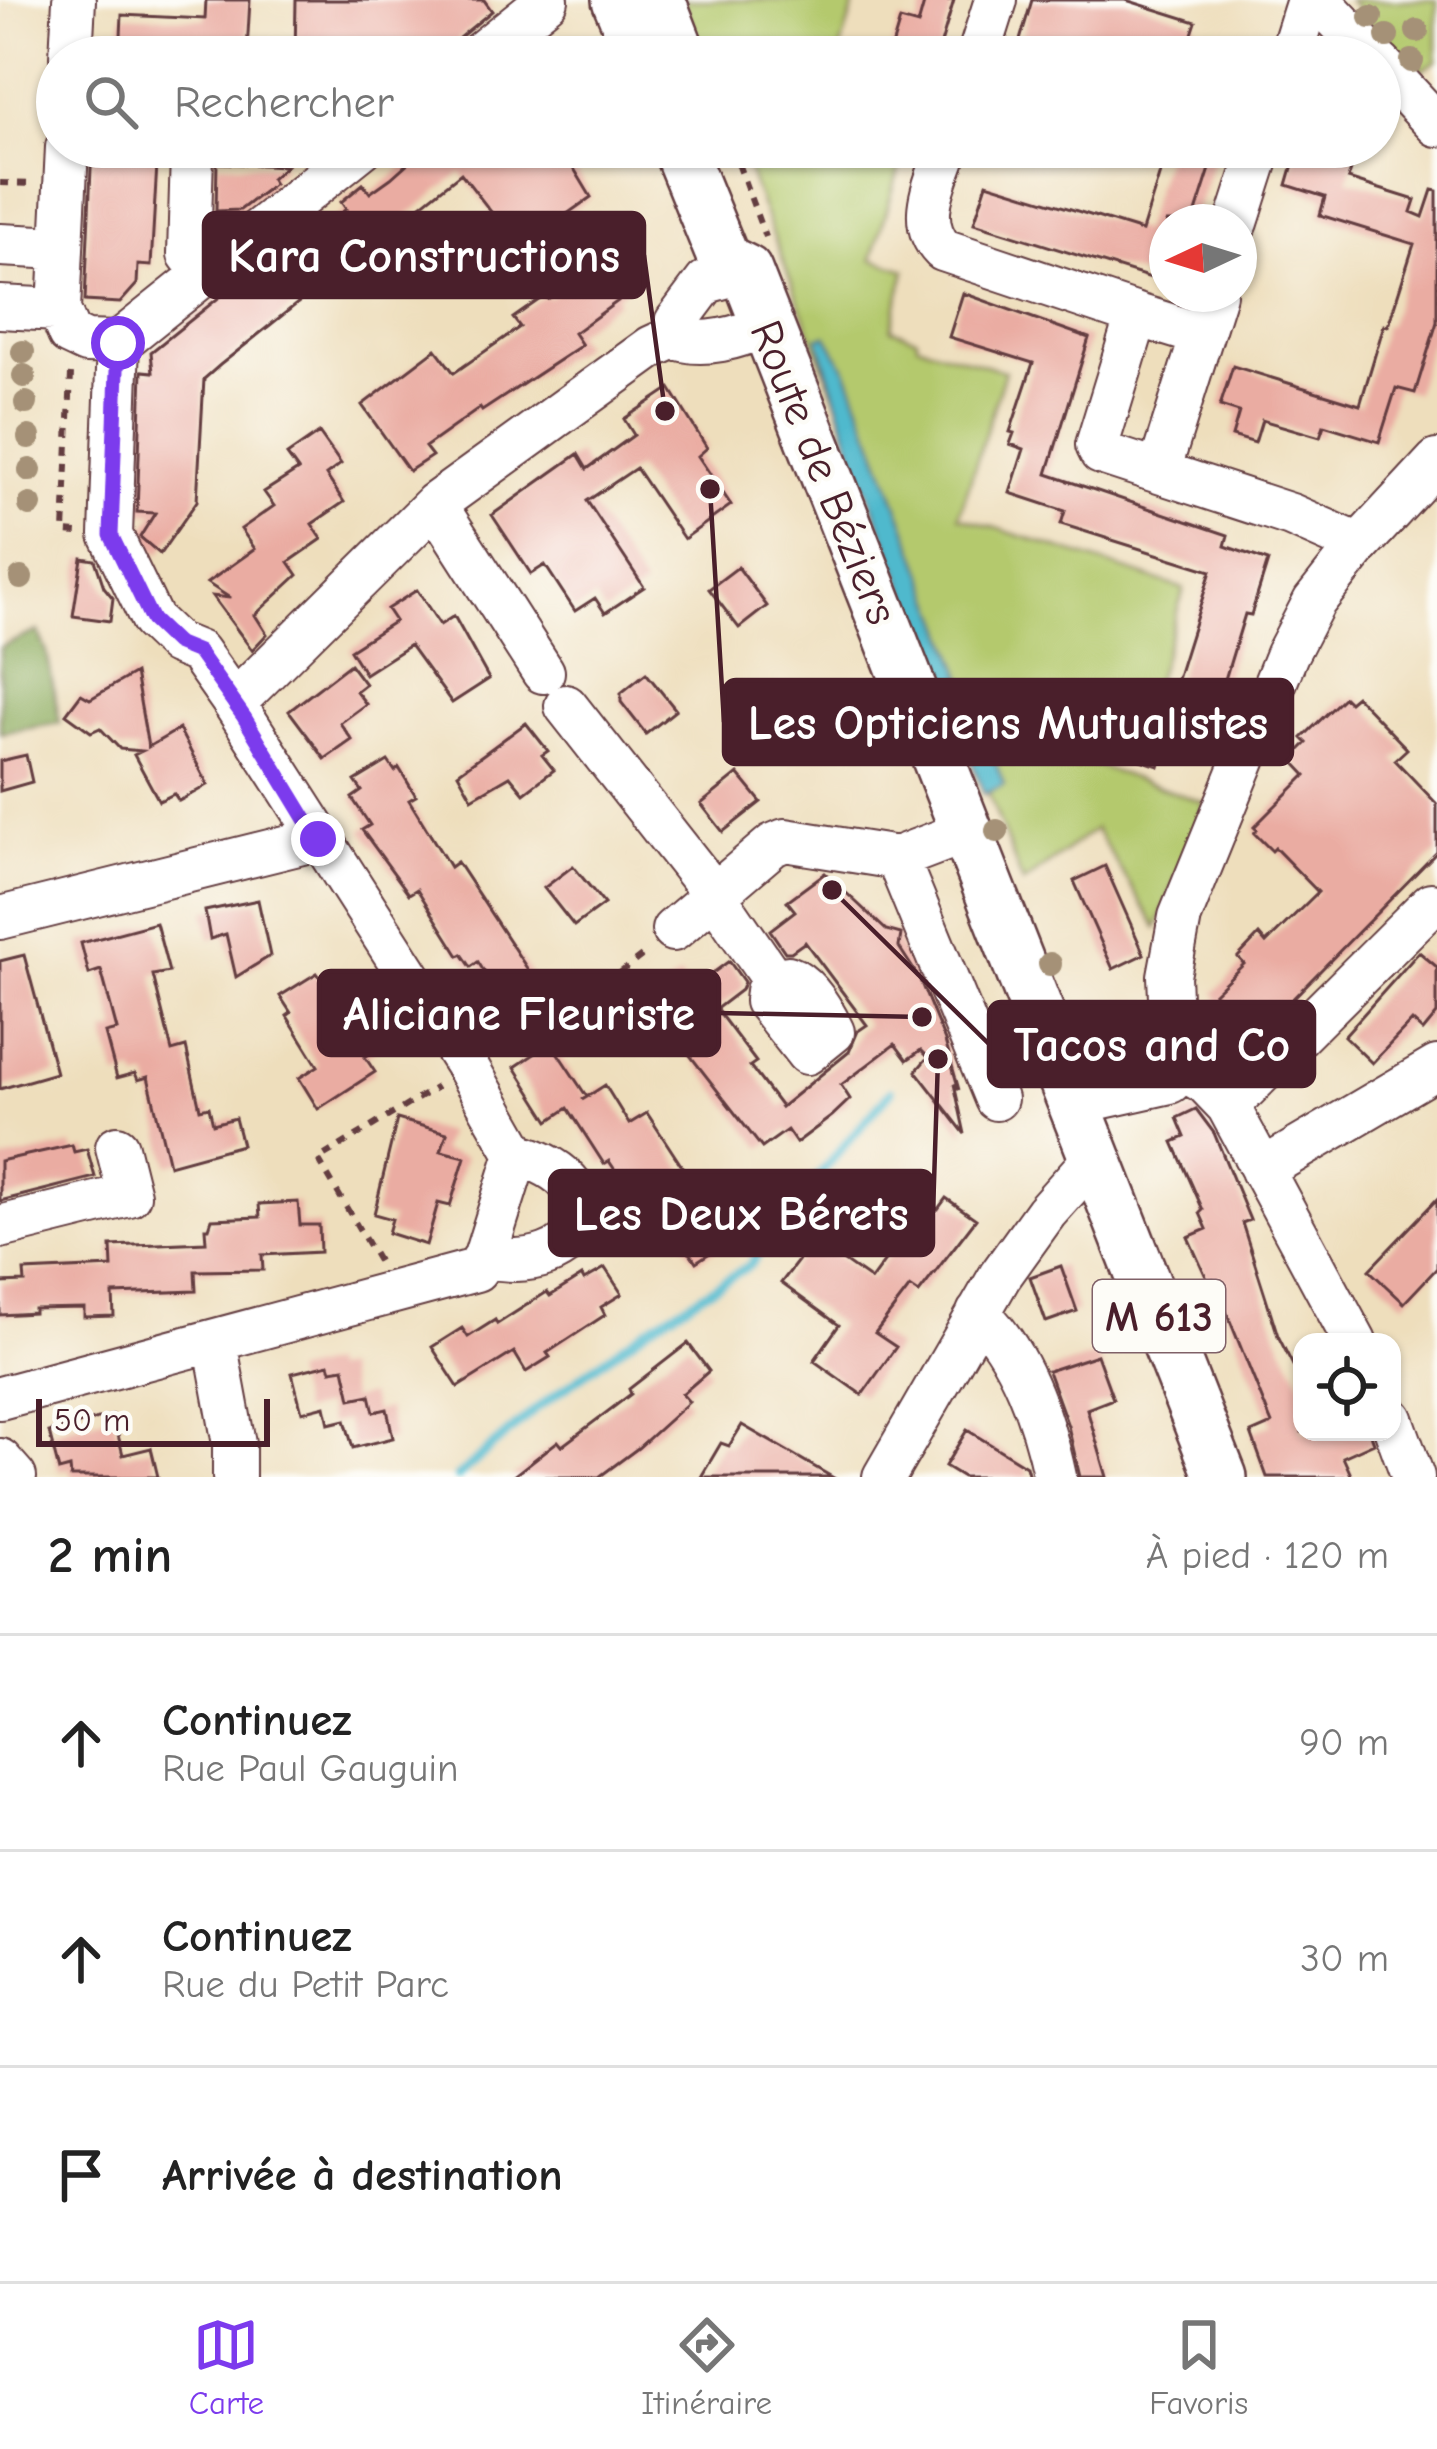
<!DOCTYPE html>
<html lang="fr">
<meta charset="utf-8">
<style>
:root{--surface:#fff;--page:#f2f2f2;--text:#222;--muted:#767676;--line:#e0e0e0;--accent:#7c3aed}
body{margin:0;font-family:"Comic Neue",sans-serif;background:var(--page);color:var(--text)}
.controls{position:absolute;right:36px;bottom:36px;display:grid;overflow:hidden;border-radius:24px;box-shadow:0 3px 9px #0004}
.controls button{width:108px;height:108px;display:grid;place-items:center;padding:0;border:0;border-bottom:3px solid var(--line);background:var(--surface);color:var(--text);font:60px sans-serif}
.compass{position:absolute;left:1149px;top:204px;width:108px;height:108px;border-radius:50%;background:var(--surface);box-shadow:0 3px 9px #0004;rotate:266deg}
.scale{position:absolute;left:36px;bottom:30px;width:234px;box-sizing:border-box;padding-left:12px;border:6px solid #4a1f2b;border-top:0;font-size:33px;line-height:42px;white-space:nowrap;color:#4a1f2b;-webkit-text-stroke:9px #fdfcf7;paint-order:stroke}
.stop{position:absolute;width:36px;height:36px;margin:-27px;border:9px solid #7c3aed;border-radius:50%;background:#fff}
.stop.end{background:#7c3aed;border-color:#fff;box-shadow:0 3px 12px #0008}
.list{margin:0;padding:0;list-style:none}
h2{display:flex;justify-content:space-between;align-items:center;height:156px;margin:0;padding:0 48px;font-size:51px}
h2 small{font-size:39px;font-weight:400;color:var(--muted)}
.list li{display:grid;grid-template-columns:78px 1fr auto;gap:36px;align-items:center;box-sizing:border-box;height:216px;padding:0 48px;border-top:3px solid var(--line)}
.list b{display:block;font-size:45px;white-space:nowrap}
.list p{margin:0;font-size:39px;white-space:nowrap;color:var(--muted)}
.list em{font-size:39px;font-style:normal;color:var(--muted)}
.icon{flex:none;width:66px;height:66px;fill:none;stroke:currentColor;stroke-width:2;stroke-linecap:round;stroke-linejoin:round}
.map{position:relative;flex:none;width:1437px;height:1477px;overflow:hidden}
.search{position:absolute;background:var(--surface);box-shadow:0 3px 9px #0004;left:36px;right:36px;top:36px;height:132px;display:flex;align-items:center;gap:30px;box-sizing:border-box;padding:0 42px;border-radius:66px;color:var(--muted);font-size:45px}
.sheet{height:804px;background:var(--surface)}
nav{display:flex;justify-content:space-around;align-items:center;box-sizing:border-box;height:168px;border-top:3px solid var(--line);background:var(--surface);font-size:33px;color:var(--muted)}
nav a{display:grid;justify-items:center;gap:6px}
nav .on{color:var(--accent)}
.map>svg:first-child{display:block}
.green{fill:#b4c96d;stroke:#7f744c;stroke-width:3}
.forest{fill:#8fad60;stroke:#6c6646;stroke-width:3}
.water{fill:#50b9cd;stroke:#4d6c7c;stroke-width:3}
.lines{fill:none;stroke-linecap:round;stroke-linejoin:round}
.stream{stroke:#50b9cd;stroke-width:9}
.building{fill:#eaaca2}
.minor-casing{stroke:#633c41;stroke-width:46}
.major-casing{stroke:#633c41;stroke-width:56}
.path{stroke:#633c41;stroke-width:6;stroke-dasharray:9 9;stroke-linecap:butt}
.minor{stroke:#fff;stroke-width:42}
.major{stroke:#fff;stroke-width:51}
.tree{fill:#a59177}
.route{stroke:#7c3aed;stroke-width:15}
.labels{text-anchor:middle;stroke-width:9;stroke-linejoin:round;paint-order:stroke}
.shield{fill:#fdfcf7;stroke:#806168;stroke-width:3}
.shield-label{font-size:42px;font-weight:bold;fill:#4a1f2b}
.street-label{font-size:45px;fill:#4a1f2b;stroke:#fdfcf7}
.leader{fill:none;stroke:#4a1f2b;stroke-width:4.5}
.callout-dot{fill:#4a1f2b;stroke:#fdfcf7;stroke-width:4.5}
.callout{fill:#4a1f2b;stroke:#4a1f2b;stroke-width:4.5}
.callout-label{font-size:48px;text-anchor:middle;font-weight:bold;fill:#fff}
</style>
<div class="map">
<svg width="1437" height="1477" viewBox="0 0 1437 1477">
<rect width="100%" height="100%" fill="#fdfcf7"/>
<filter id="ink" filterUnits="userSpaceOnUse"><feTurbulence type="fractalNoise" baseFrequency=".00833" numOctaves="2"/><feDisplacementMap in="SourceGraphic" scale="24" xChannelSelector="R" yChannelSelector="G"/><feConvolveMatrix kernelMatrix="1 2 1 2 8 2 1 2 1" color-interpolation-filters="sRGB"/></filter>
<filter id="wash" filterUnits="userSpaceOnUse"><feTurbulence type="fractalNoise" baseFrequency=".004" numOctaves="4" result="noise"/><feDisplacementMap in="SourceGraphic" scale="48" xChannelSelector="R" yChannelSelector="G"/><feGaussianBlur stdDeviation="2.7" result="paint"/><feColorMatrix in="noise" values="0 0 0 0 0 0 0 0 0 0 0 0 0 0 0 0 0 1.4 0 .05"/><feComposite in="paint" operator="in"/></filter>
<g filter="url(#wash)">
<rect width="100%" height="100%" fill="#eedebc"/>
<path class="green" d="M682 0H856L838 57H704Z
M1348 0H1437V61L1421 70 1404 59Z
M739 147H859L902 160 872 259 906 270 891 329 917 338V344L1005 371 959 516 1184 589 1149 702 1115 692 1092 764 1205 803 1157 928 1095 829 1023 883Z"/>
<path class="forest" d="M38 631 47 653 60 723 0 733V647Z"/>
<path class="water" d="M826 335 847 371 1004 785 984 794 854 455 818 338Z"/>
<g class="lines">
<path class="stream" d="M457 1477 536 1409 649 1327 750 1265 791 1208 891 1091"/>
</g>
<g id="blocks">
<path class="building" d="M206 0H250L247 51 154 48 153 57H120L122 15 205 19Z
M296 0H484L492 11 459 38 451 57H295Z
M925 0H954L937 57H889L900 20 918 25Z
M1032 0H1126L1196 22 1191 37 1236 52 1235 57H1165L1116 41 1114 57H1015Z
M92 147H158L151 266 138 265 137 284 120 303 85 301Z
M399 147H561L591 197 519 248 461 173 220 365 204 379 197 501 160 554 140 537 155 513 137 512 142 371 153 372 151 352 237 283 245 293 267 276 284 260 277 251 299 234 306 243 346 209 341 202 363 184 370 193 391 178 410 161Z
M1168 147H1217L1193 222H1167V283L974 223 987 183 1142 231Z
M1298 147H1323L1355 157 1348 179 1415 200 1411 212 1423 217 1432 190 1437 191V322L1415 393 1396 388 1379 442 1324 425 1320 437 1262 420 1255 443 1232 436 1239 412 1220 406 1233 366 1360 405 1384 325 1388 326 1414 244 1320 215 1325 197 1287 185Z
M217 163 286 166 271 179 274 184 240 210 216 211Z
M609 254 632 284 616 296 618 301 574 333 582 345 482 411 480 408 425 447 432 456 409 471 362 405 436 349 454 373 520 327 513 318 546 295 548 299Z
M963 293 1089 338 1047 474 1228 535 1225 546 1268 561 1251 615 1245 614 1212 722 1176 711 1159 766 1116 752 1132 697 1168 708 1211 571 1061 524 1065 511 1010 493 1024 449 1010 444 1014 433 1010 432 1033 363 949 337Z
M670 388 707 448 698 456 731 505 684 539 636 468 587 501 644 587 605 613 595 598 575 611 545 565 531 574 492 515 578 454 587 469 634 435 624 419Z
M319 433 341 464 326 475 344 502 312 524 322 539 289 562 298 575 255 615 267 634 252 650 212 596 230 598 207 583 255 549 241 529 274 506 264 492 298 470 287 455Z
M82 558 95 560 104 587 113 598 110 621 73 616Z
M738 567 767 606 739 628 709 589Z
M417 590 440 625 454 616 489 679 452 703 410 645 365 674 350 650 395 621 387 609Z
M350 664 365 684 356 691 366 704 340 723 352 740 325 759 289 711Z
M135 673 148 747 179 729 208 785 179 801 174 794 159 801 134 755 142 751 120 749 100 728 91 732 66 714 81 694 90 699Z
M646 673 676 710 646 734 621 702V693Z
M1356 696 1407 749 1395 760 1437 804V852L1256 1036 1247 1025 1243 1029 1215 1001 1219 998 1214 993 1244 964 1238 957 1259 935 1266 943 1318 892 1275 848 1272 851 1254 833 1257 830 1254 827 1306 775 1291 759 1307 743 1302 738 1344 697 1349 702Z
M526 723 548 751 542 755 554 770 524 793 510 776 472 798 458 773Z
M26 755 32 782 0 791V761Z
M388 761 395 771 399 768 416 796 409 800 450 867 457 862 536 982 504 1003 478 962 471 967 462 954 459 956 417 889 409 894 362 830 370 825 352 798 362 791 355 781Z
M738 774 761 802 723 832 701 804Z
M573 866 604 904 574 926 544 888Z
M1105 866 1144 954 1113 969 1074 881Z
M825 873 886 930 901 934 899 947 919 978 945 1041 959 1090 954 1084 965 1134 916 1071 928 1057 921 1050 907 1060 895 1044 841 1085 850 1099 832 1116 796 1143 787 1130 762 1148 647 1000 680 976 690 990 729 961 744 982 741 990 716 1009 756 1062 750 1066 781 1107 849 1052 858 1031 867 1025 805 942 791 952H785L770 930 795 911 787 901Z
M258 900 270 956 236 977 226 934 210 939 205 911Z
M156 923 169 972 153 975 172 1051 186 1047 200 1109 209 1107 213 1124 235 1118 242 1145 169 1165 148 1077 138 1080 135 1073 117 1078 105 1033 117 1030 101 970 89 974 81 943Z
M1419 952 1437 967V1014L1423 1031 1412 1021 1372 1063 1344 1036Z
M24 955 56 1073 0 1089V961Z
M317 973 328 989 335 984 376 1049 365 1057 375 1072 318 1109 299 1078 318 1066 287 1016 291 1013 280 996Z
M551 1043 587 1097 582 1100 605 1085 629 1124 647 1113 730 1240 696 1262 666 1217 656 1224 629 1182 625 1185 609 1161 604 1164 568 1108 549 1121 515 1067Z
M1196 1109 1214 1133 1250 1220 1242 1223 1268 1304 1278 1336 1302 1383V1432H1370L1374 1443 1343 1457 1352 1477H1267L1251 1433 1272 1424 1213 1279 1208 1281 1188 1237 1207 1229 1200 1213 1203 1210 1173 1142 1185 1137 1177 1118Z
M397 1119 447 1133 441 1151 465 1157 450 1206 438 1203 426 1245 388 1233 392 1219 374 1214Z
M72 1145 74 1152 87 1149 95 1177 0 1201V1161Z
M946 1198 976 1219 919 1293 910 1287 875 1333 896 1347 862 1395 814 1361 839 1325 781 1283 814 1240 871 1280 903 1236 898 1232 921 1199 938 1209Z
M1437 1199V1268L1404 1303 1369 1270Z
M298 1202 300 1225H319L320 1252 262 1255 263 1270 195 1271 196 1291 113 1294 114 1316 84 1317V1308L34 1309V1313L0 1315V1283L25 1282 24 1271 112 1267 111 1246 206 1242 205 1228H209L212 1219 260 1217 259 1204Z
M1061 1266 1077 1311 1046 1322 1030 1277Z
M605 1268 622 1294 601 1307 605 1315 547 1353 550 1357 526 1372 514 1352 458 1387 432 1347 462 1328 468 1337 495 1320 497 1324 547 1292 550 1296 582 1276 584 1280Z
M688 1343 709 1371 682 1394 689 1402 638 1448 599 1477H512L558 1441 562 1446 631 1394 629 1389Z
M1097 1355 1113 1399 1087 1409 1107 1477H1080L1068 1426 1048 1371Z
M329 1364 331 1370 344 1368 351 1399 370 1395 374 1412 387 1409 393 1438 353 1448 345 1420 329 1424 325 1406 302 1412 292 1373Z
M113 1415 123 1455 151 1448 158 1477H71L70 1468 59 1471 49 1432Z
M742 1425 832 1477H701L721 1443 729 1446Z
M967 1430 1026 1466 1029 1477H963L945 1466Z"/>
</g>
</g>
<g filter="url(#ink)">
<use href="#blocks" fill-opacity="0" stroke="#633c41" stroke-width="3"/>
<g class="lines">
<defs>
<path id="minor" d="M1319 0 1373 57
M71 57 74 0
M476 57 547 0
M978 57 996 0
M1290 57 1308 0
M1380 64 1437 125
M67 147 59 310 69 334 86 342 118 343
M948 147C937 180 914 221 943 250L1137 315
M192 154 189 254 204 274
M1237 222 1261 147
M0 245 61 248
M0 307 59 310
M1202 335 1215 294
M674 337 676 322 706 282 746 271
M118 343 363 147
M1159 471 1202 335 1137 315 1097 445 1101 453 1291 515 1359 545
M435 504 543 672
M234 703 435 504 652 347 674 337C701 349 741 337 767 325
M566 706 714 894 776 984 788 977C808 984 824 1013 833 1032L807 1053 766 1001 767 991 776 984
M897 858 996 1099
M0 918 318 839
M673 930 773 845 785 840 897 858 968 831
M1182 1069 1171 1019 1169 976 1180 917 1287 654 1314 602 1359 545 1437 461
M1182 1069 1206 1083 1228 1106 1355 1342
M1076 1103 1170 1082 1182 1069
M1228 1106 1431 904
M1262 1170 1437 1067
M0 1227 129 1195 117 1147
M485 1256C582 1280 627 1185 517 1154
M978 1313C1020 1352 1043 1421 1055 1477
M215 1341 234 1444V1477
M0 1398 476 1270 485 1256 517 1154 468 1068 234 703 198 652 176 643 152 620 111 535 118 343
M1392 1419 1413 1477
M0 1460 15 1477
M884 1477 1000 1276 1046 1212 1097 1155"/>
<path id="major" d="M618 0 642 57
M659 0 681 57
M678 147 724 260 746 271 1221 1477"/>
</defs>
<use href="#minor" class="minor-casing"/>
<use href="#major" class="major-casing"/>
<path class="path" d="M732 147 765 237
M0 183 32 184
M71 374 64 532 78 533
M502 1054 532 1040 647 952
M378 1261 318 1159 437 1087"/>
<use href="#minor" class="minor"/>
<use href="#major" class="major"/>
</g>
<g class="tree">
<circle cx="1371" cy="17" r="12"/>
<circle cx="1417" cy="31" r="12"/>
<circle cx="1387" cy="36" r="12"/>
<circle cx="1412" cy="61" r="12"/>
<circle cx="23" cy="352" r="12"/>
<circle cx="24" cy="376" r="12"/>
<circle cx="26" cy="403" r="12"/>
<circle cx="29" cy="437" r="12"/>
<circle cx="30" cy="470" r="12"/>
<circle cx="30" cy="505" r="12"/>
<circle cx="21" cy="578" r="12"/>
<circle cx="997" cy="831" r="12"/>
<circle cx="1050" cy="964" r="12"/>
</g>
</g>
<g class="lines" filter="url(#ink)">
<path class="route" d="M118 343 111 535 152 620 176 643 198 652 244 717 318 839"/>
</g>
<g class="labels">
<rect class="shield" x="1093" y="1280" width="132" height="72" rx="9"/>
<g class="shield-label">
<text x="1159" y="1331">M 613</text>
</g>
<g class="street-label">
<text transform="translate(825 472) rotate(68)" y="16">Route de Béziers</text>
</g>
</g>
<path class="leader" d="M665 411L644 255M710 489L724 722M922 1017L719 1013M832 890L989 1044M938 1059L933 1213"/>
<g class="callout-dot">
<circle cx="665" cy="411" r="12"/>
<circle cx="710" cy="489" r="12"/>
<circle cx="922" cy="1017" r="12"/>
<circle cx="832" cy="890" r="12"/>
<circle cx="938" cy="1059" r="12"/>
</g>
<g class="callout">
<rect x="204" y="213" width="440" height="84" rx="12"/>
<rect x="724" y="680" width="568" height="84" rx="12"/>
<rect x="319" y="971" width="400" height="84" rx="12"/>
<rect x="989" y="1002" width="325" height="84" rx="12"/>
<rect x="550" y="1171" width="383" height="84" rx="12"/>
</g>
<g class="callout-label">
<text x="424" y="272">Kara Constructions</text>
<text x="1008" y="739">Les Opticiens Mutualistes</text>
<text x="519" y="1030">Aliciane Fleuriste</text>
<text x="1152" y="1061">Tacos and Co</text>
<text x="741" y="1230">Les Deux Bérets</text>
</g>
</svg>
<div class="controls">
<button><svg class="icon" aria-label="locate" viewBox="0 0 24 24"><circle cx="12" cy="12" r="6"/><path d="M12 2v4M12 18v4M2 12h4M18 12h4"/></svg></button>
</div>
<svg class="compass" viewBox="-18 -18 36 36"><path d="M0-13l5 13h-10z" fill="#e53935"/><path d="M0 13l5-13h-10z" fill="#767676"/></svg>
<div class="scale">50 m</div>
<div class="stop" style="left:118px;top:343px"></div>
<div class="stop end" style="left:318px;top:839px"></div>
<div class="search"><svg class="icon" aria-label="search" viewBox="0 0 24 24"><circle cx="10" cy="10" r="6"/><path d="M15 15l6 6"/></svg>Rechercher</div>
</div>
<section class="sheet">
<h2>2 min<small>À pied · 120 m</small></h2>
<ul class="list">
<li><svg class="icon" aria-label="ahead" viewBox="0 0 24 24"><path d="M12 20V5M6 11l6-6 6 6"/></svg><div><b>Continuez</b><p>Rue Paul Gauguin</p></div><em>90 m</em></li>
<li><svg class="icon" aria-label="ahead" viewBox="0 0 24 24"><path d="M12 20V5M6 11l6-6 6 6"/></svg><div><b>Continuez</b><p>Rue du Petit Parc</p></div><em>30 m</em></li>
<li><svg class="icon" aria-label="arrive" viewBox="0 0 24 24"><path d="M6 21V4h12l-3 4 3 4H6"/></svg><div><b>Arrivée à destination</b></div></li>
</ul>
</section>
<nav>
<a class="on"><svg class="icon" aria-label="map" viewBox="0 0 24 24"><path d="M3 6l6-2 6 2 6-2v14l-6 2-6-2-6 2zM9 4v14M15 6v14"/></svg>Carte</a>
<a><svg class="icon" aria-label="directions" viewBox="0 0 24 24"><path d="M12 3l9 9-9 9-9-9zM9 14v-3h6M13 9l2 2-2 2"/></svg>Itinéraire</a>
<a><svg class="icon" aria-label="saved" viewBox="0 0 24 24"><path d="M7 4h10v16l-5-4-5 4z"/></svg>Favoris</a>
</nav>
